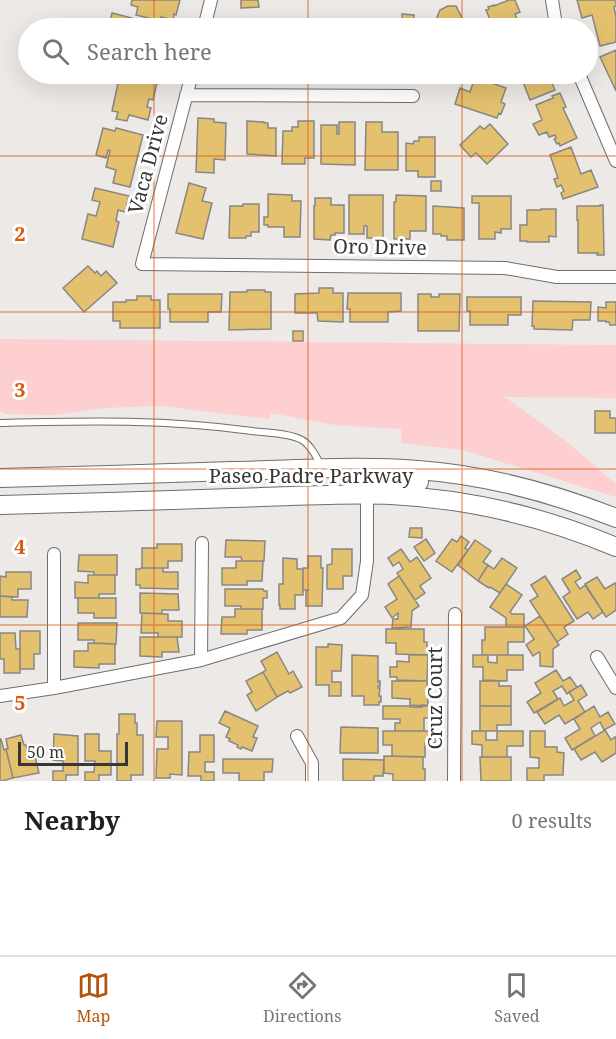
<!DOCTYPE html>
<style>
:root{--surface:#fff;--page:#f2f2f2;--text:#202124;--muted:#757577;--line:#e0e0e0;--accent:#b45309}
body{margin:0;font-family:"Noto Serif",serif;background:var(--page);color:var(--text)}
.scale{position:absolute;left:18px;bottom:15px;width:110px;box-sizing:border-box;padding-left:6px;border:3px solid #393736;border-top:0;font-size:16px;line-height:21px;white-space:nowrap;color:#393736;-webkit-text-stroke:4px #fff;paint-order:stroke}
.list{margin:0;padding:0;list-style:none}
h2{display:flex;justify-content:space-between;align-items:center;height:78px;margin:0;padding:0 24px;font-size:26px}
h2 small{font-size:20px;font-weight:400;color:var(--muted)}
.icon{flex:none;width:33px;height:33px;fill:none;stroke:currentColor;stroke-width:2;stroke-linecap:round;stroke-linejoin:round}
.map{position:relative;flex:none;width:616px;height:781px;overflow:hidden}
.search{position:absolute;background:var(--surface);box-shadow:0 6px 24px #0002;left:18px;right:18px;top:18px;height:66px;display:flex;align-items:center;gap:15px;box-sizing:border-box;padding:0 21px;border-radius:33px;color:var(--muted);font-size:22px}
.sheet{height:174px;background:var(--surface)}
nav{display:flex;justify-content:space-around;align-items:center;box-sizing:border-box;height:84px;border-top:2px solid var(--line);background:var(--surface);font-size:16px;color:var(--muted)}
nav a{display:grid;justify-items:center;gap:3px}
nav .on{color:var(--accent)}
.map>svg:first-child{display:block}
.green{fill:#fdcfd0}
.building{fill:#e3c16f;stroke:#888783;stroke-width:1.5}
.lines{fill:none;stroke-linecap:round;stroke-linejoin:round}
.lane-casing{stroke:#706d6b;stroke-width:8}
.street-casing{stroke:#706d6b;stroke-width:14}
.secondary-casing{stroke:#706d6b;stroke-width:20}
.lane{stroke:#fff;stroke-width:6}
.street{stroke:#fff;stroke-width:12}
.secondary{stroke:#fff;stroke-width:18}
.grid{fill:none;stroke:#df570e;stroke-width:1.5;stroke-opacity:0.55}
.labels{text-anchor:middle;stroke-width:6;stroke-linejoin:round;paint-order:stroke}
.street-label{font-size:20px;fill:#393736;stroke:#fff}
.grid-label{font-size:20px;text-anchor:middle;font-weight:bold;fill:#df570e;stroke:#fff;stroke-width:6;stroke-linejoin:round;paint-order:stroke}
</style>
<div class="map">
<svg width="616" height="781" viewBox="0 0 616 781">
<rect width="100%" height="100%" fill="#ece9e6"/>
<path class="green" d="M0 339 616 345V398L505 397 566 441 616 484V497L463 450 401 443V429L335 425 271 413 269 419 161 406 104 408 53 415 5 414 0 411Z"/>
<path class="building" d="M132 0H180L176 15 174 14 173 20 161 17 160 21 136 15 138 7 131 5Z
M241 0H258L259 7 241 8Z
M509 0H515L520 12 515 14 521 28H485L484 26 491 22 486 10 489 9 488 7 494 5V6Z
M577 0H616V6L614 7 616 17V42L600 46 592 15 582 18Z
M448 6H456L467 28H436L434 25 437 24 436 22 439 20 437 17 440 10Z
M112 13 132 18 131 21 160 28H109Z
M402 14 414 15V23H417V28H387V21H390V20L402 22Z
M231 19 249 24 248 28H229Z
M616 50V91L600 57Z
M120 74H134L158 79 153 100 149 99 147 107 151 108 148 120 129 115 127 121 116 119 118 112 112 111Z
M520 74H548L555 90 530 100Z
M475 77 506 88 501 102 505 104 501 114 499 113 497 118 455 104 460 88 470 92Z
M560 93 566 107 563 108 577 138 560 146 559 143 557 144 554 139 556 138 555 135 549 137 547 132 539 135 533 124 542 120 536 105 553 98 552 96Z
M198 118 214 119V122L226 123 225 160 214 159V173L196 172Z
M247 121 264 122V123H268V128H276V156L247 154Z
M298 121H314V158H305V164H282L283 131H292V127H298Z
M339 122H355V165L321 164V125H337V134H339Z
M366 122H382V132H398V170H365Z
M490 124 508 144 487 164 476 153 471 157 460 145 480 126 484 129Z
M103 128 115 131 116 128 143 135 130 187 113 183 116 170 106 167 110 151 108 150 106 158 96 155Z
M419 137H435V177H418V171H406V143L413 144 414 141H419Z
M571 147 581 174 591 170 598 187 563 199 561 193 564 191 561 185 557 187 554 179 558 178 550 155Z
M431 181H441V191H431Z
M189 183 206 188 202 201 212 203 203 239 176 233Z
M95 188 129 196 125 212 118 210 116 221 119 222 113 247 82 239 88 214 96 216 100 202 92 200Z
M268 194 292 195V201H301L300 237H284V227H268V225H264V217H268Z
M349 195H383V238H367V226H364V234H349Z
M396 195 426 196V231H410V239H394V202H396Z
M472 196H511V229H501V233L495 232V239H479V203H472Z
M315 198H331V205H344V233H335V235H331L330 240 314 239V206H315Z
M243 204H259V232H251V236H246V238H229L230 206H243Z
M600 205H603L604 255H597L598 253H578V220H577V206H600Z
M433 206 464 208V240H447V236H441V234H433Z
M541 209H556V237L549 236V242H527V241H520V225H527V210H541Z
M88 266 95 273 97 271 101 276 106 271 117 283 84 312 63 288Z
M319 288H333V293H343V322L318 321 317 313H295V294L319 293Z
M247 290H265V292H271V329L229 330 230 292H247Z
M348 293H401V311L388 312V322H350V309H347Z
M168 294H222L221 312H208V322H170V309H168Z
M418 294H431V297H439V294H460L459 331H418Z
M137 296H151V300H160V328H120V321H113V302H126V300H137Z
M467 297H521V315H508V325H470V311H467Z
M533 301 591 302 590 320H573L572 330 534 329V326H532Z
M606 302H616V325H610L609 322H606V321H598V307L606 308Z
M293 331H303V341H293Z
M595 411H610V418H616V433H595Z
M410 528H422V538L409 537Z
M461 536 469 542 465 548 468 550 452 572 436 561 452 539 457 542Z
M426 539 435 553 424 561 414 547Z
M226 540 265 541 264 561H242L241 557H225Z
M475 540 491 551 483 562 488 565 478 581 458 565Z
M157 544H182V561H168V568H142V548H157Z
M332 549H352V576H343V589H327V565L332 564Z
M401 549 410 562 417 557 431 578 420 586 425 593 415 600 397 573 403 569 399 562 393 566 388 558Z
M79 555H117V575H94V572L78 571Z
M308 556H321V568H323L322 606H306V591H307L308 590H303V568H308Z
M283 558 297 559V569H303V595H295V609H280V605H279V584H283Z
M502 558 517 568 500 593 490 587 489 588 478 581 488 565 494 569Z
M236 561H263L262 581H247V585H222V568H236Z
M141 568H163V572H178V589L140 588V585H136V569H140Z
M576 570 581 578 575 582 580 589 585 585 603 612 593 619 588 612 577 619 563 597 570 592 562 579Z
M6 572H31V589H18V597L0 596V576L6 577Z
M88 575H115V594H99V598H75V582L88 583Z
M399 576 419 606 412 611 411 627 392 628 393 619H398V613L392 618 385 607 397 599 388 584Z
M545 576 574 621 564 627 568 634 557 642 530 601 538 596 531 585Z
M597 577 605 589 615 583 616 585V610L606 617 585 584Z
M506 584 522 595 510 612 512 614H524V627H506V618L490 607Z
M225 589H263L264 591H267V598H263V609H241V606H225Z
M140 593 178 594 179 610H162V614L140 613Z
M0 596 12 597V600H28L27 617H0Z
M78 598H116V618H94V613H78Z
M235 609H262V630H247V634H221L222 617H235Z
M142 613 168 614V621H182V637H158V633H141Z
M540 616 559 645 553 649V667L540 666V654L539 652 533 656 526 645 534 639 525 626Z
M78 623H117L116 644 94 643V640H78Z
M485 627H524V642H508V655H482V640H485Z
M386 629H424V642H427V655L396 654V643H386Z
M20 631H40V654H34V669H20Z
M0 633H15L16 649H20V673H4V659H0Z
M140 637H177L179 652H162V657L140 656Z
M88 643 115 644V664H99V668L74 667V651H88Z
M328 644 342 645 341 671H332V682H341V696H329V685H316V647H328Z
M277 652 289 674 293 671 302 687 290 693 288 691 277 697 263 672 266 670 261 661Z
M352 655 378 656V682L380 681V686H378V688H380L379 696H381V702H379V705H364V696H352Z
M409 655H428L427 681 397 680V677H390V667H397V661L409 662Z
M473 655H488V662L497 663V655H523V670H507V681L483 680V667H473Z
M556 670 563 681 570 677 577 687 567 694 562 686 553 691 558 699 534 713 527 702 541 693 535 683Z
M263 672 277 697 256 711 247 695 252 692 246 681Z
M392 681H427L428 706 410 705V699L392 698Z
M480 681H499V686H511V706H480Z
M581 685 587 695 578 701 585 712 565 724 559 715 545 724 537 712 560 698 564 706 574 700 569 692Z
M422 705 434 706V718H424V731H395V723H400V719H383V706H410V707H422Z
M480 706H511V725H497V731H480Z
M594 706 600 717 608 712 615 724 604 730 600 722 591 728 595 736 572 750 565 738 580 729 574 719Z
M225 711 258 726 253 737 257 738 252 751 242 747 241 749 237 747 238 745 229 741 230 739 226 737 230 728 219 723Z
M119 714H135V723H137V735H143V775H131V781H117V734H119Z
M157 721H182V775L170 774V778H156L157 749H168V737H156Z
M341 727 378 728V753H340Z
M605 730 611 740 615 737 616 739V753L602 762 595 752 581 760 574 749Z
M383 731H435V743H425V757L392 756V745H383Z
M472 731H486V740H497V731H523V746H507V757H482V745L472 744Z
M530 731H545V747H557V752L564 753 563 775H544V781H527V768H539V758L530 757Z
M54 734 78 736V775H66V781H53V771H63V761L53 760Z
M85 734H99V751H111V775H99V781H85V772H94L95 761H85Z
M21 735 24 745H26L29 758 35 756 39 773 13 778 6 749H8L6 739Z
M200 735H214V762H205V772H214V781H201V776H188L189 752H200Z
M0 739H1L4 750 6 749 13 778 2 781H0Z
M384 756 423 757V769H425V781H393V774L384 773Z
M480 757H511V781H481Z
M223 759H273L272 772H264V781H239V773H223Z
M343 759 384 760 383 776H374V781H343Z"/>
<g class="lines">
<defs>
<path id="lane" d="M0 423C86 421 166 419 252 431 267 433 290 433 302 440 311 445 316 457 321 465"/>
<path id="street" d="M552 0 555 19 559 28
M204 28 211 0
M192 74 142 264 505 268 557 277H616
M579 74 616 161
M186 95 413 96
M597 657 616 688
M201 660 202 543
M54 688V554
M0 696 54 688 201 660 341 618 362 595 367 561V495
M297 736 312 763V781
M454 781 455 614"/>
<path id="secondary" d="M0 478C77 476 155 474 232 471 294 470 356 465 418 470 486 475 553 493 616 518
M367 495C386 481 397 480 419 482
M0 505C77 503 155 501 232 498 285 497 338 493 391 495 468 499 545 517 616 547"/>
</defs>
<use href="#lane" class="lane-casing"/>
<use href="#street" class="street-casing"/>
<use href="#secondary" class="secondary-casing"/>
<use href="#lane" class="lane"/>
<use href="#street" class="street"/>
<use href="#secondary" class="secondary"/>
</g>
<path class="grid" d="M154 0V28M308 0V28M462 0V28M154 74V781M308 74V781M462 74V781M0 156H616M0 312H616M0 469H616M0 625H616"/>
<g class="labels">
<g class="street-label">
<text transform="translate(148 164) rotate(-75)" y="7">Vaca Drive</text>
<text transform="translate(380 247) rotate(1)" y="7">Oro Drive</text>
<text x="311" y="483">Paseo Padre Parkway</text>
<text transform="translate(435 698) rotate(-90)" y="7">Cruz Court</text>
</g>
</g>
<g class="grid-label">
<text x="20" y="241">2</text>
<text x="20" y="397">3</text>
<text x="20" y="554">4</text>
<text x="20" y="710">5</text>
</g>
</svg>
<div class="scale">50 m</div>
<div class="search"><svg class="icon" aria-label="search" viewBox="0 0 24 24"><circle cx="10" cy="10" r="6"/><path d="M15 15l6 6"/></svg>Search here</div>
</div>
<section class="sheet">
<h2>Nearby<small>0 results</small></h2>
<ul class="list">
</ul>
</section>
<nav>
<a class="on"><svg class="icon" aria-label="map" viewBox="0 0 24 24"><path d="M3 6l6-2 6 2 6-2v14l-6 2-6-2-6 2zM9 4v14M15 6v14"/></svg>Map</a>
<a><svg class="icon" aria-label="directions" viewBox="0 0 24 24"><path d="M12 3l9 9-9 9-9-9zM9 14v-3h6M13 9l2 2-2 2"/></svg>Directions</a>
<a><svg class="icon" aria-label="saved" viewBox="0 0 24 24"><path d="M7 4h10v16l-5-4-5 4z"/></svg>Saved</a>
</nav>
